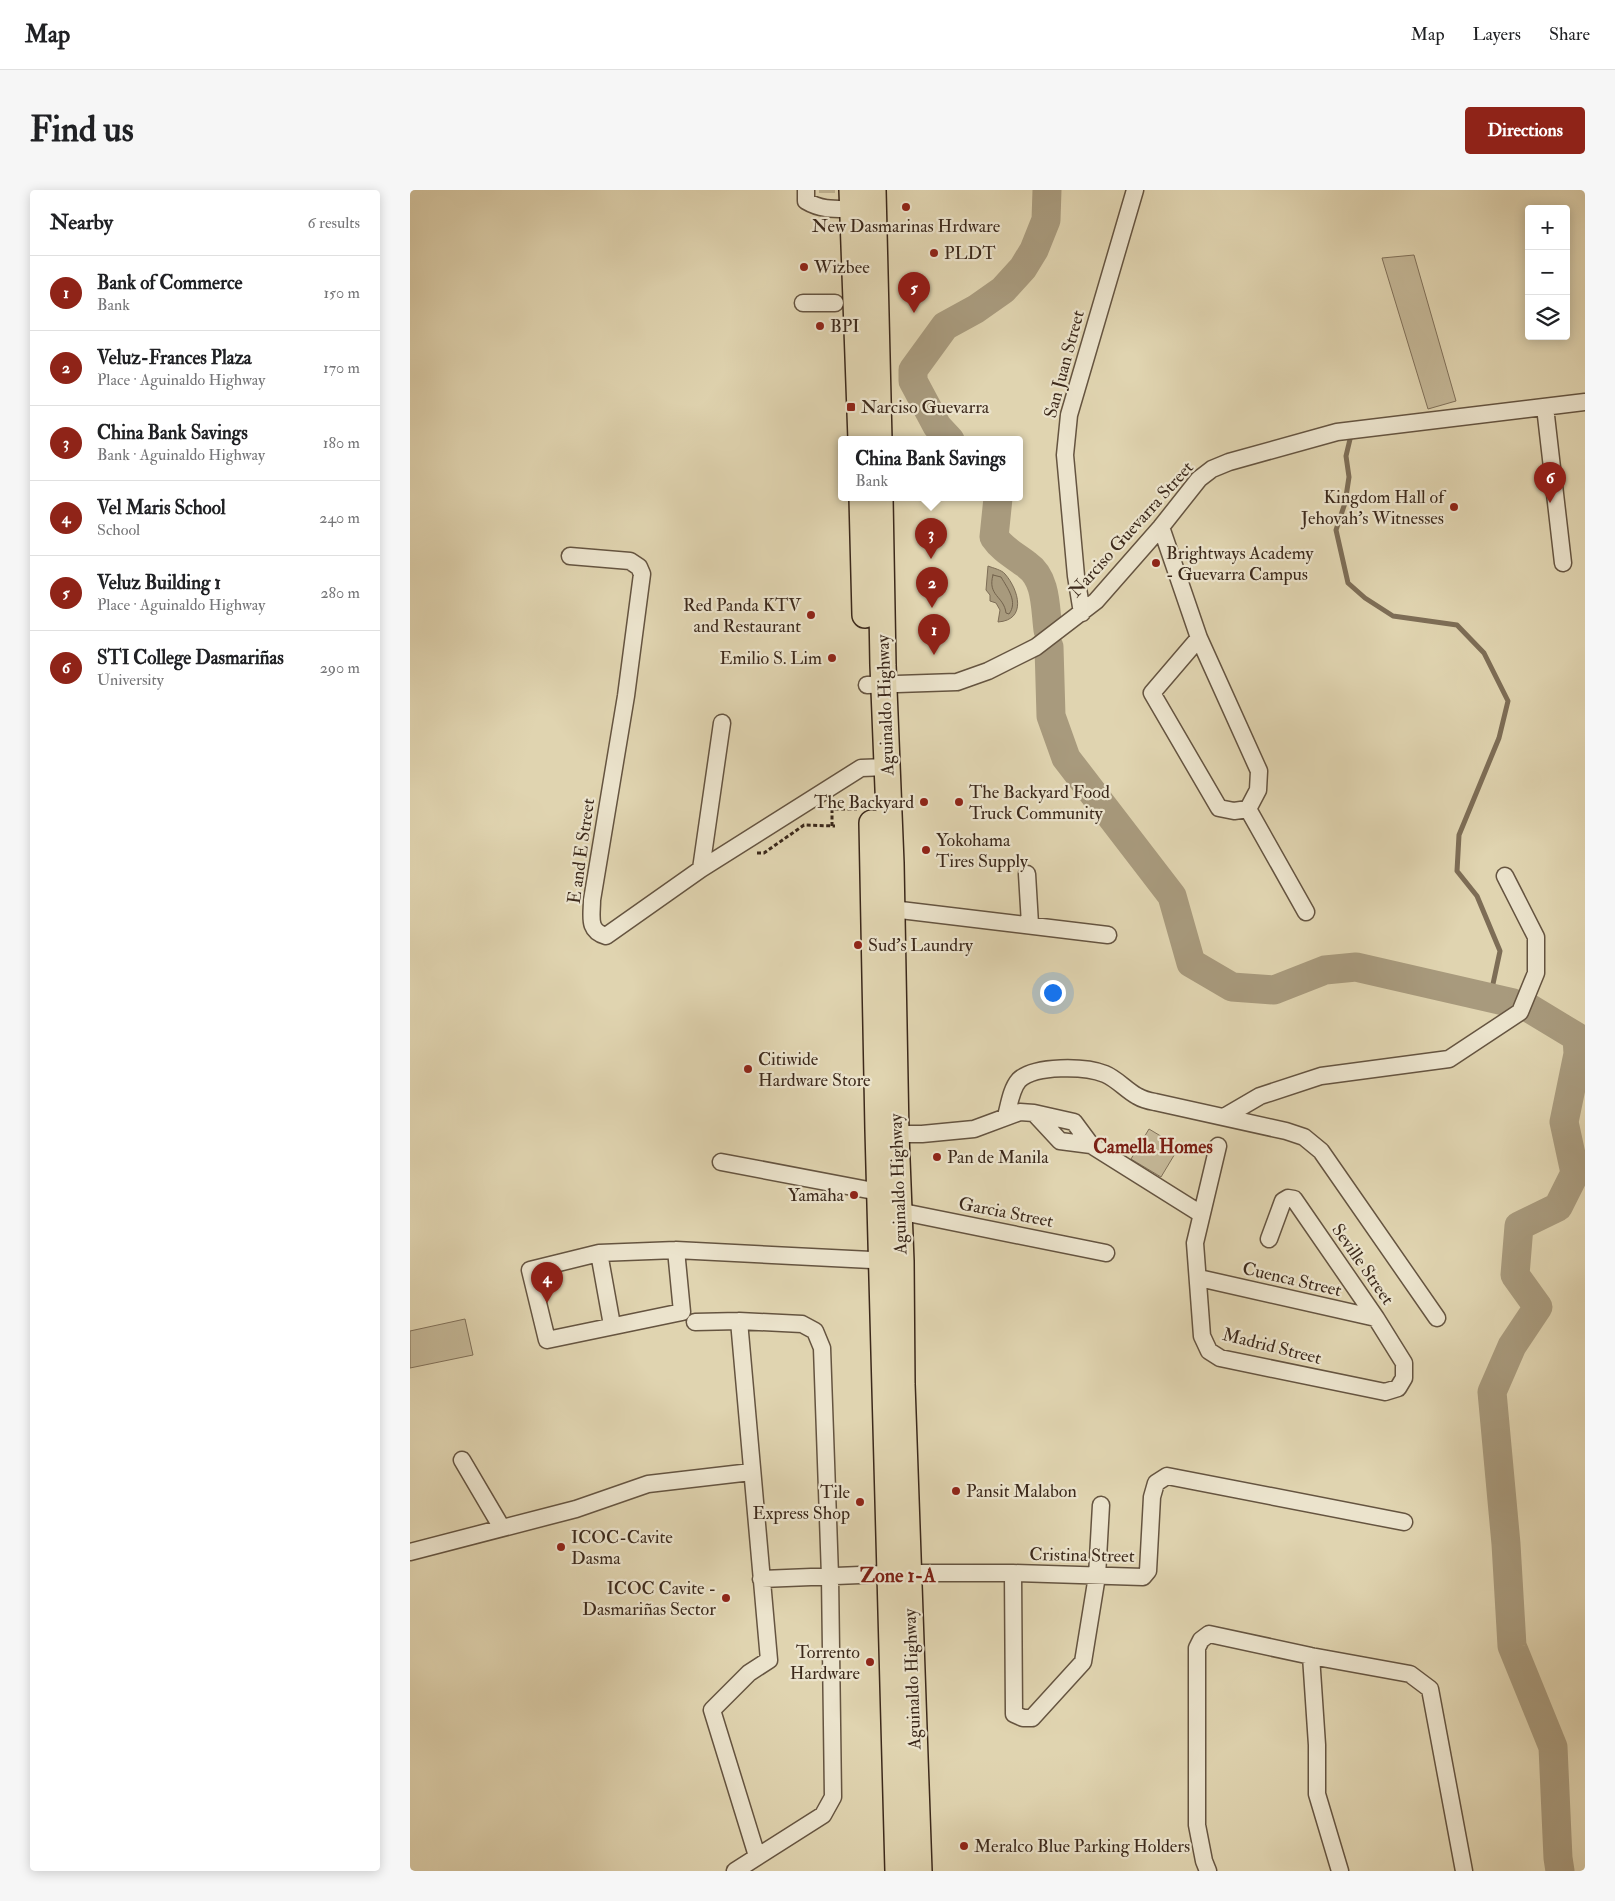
<!DOCTYPE html>
<meta charset="utf-8">
<style>
:root{--surface:#fff;--page:#f6f6f6;--text:#202124;--muted:#757577;--line:#e0e0e0;--accent:#8f2418}
body{margin:0;font-family:"IM FELL Double Pica",serif;background:var(--page);color:var(--text)}
.controls{position:absolute;right:15px;top:15px;display:grid;overflow:hidden;border-radius:5px;box-shadow:0 2px 12px #0003}
.controls button{width:45px;height:45px;display:grid;place-items:center;padding:0;border:0;border-bottom:1px solid var(--line);background:var(--surface);color:var(--text);font:25px sans-serif}
.you{position:absolute;left:642px;top:802px;width:18px;height:18px;margin:-12px;border:4px solid #fff;border-radius:50%;background:#1a73e8;box-shadow:0 0 0 8px #1a73e833}
.badge{display:grid;place-items:center;width:32px;height:32px;border-radius:50%;background:var(--accent);color:#fff;font-size:16px;font-weight:700}
.pin{position:absolute;translate:-50% -41px;filter:drop-shadow(0 1px 2px #0008)}
.pin::after{content:'';position:absolute;top:26px;width:18px;height:15px;background:inherit;clip-path:polygon(0 0,100% 0,50% 100%)}
.popup{position:absolute;left:428px;top:246px;width:185px;height:65px;box-sizing:border-box;display:grid;place-content:center;border-radius:5px;background:var(--surface);filter:drop-shadow(0 1px 4px #0005);font-size:16px;white-space:nowrap;color:var(--muted)}
.popup b{font-size:19px;color:var(--text)}
.popup::after{content:'';position:absolute;left:50%;top:100%;margin-left:-10px;border:10px solid transparent;border-top-color:var(--surface)}
.list{margin:0;padding:0;list-style:none}
h2{display:flex;justify-content:space-between;align-items:center;height:65px;margin:0;padding:0 20px;font-size:21px}
h2 small{font-size:16px;font-weight:400;color:var(--muted)}
.list li{display:grid;grid-template-columns:32px 1fr auto;gap:15px;align-items:center;box-sizing:border-box;height:75px;padding:0 20px;border-top:1px solid var(--line)}
.list b{display:block;font-size:19px;white-space:nowrap}
.list p{margin:0;font-size:16px;white-space:nowrap;color:var(--muted)}
.list em{font-size:16px;font-style:normal;color:var(--muted)}
.icon{flex:none;width:28px;height:28px;fill:none;stroke:currentColor;stroke-width:2;stroke-linecap:round;stroke-linejoin:round}
.map{position:relative;flex:none;width:1175px;height:1681px;overflow:hidden;border-radius:5px}
header{display:flex;align-items:center;gap:30px;box-sizing:border-box;height:70px;padding:0 25px;background:var(--surface);border-bottom:1px solid var(--line)}
header strong{font-size:24px}
nav{display:flex;gap:28px;margin-inline-start:auto;font-size:18px}
.intro{display:flex;align-items:center;justify-content:space-between;box-sizing:border-box;height:120px;padding:0 30px}
h1{margin:0;font-size:35px}
.button{padding:12px 22px;border-radius:5px;background:var(--accent);color:#fff;font-size:18px;font-weight:700}
main{display:flex;gap:30px;padding:0 30px}
aside{flex:1;background:var(--surface);border-radius:5px;box-shadow:0 2px 12px #0003}
.map>svg:first-child{display:block}
.green{fill:#c4b797;stroke:#807059}
.water{fill:#a89a7d;stroke:#7d6d56}
.lines{fill:none;stroke-linecap:round;stroke-linejoin:round}
.shore{stroke:#72624c;stroke-width:1}
.stream{stroke:#7d6d56;stroke-width:5}
.river{stroke:#a89a7d;stroke-width:29}
.minor-tunnel{stroke:#bfb292;stroke-width:16;stroke-dasharray:16 8;stroke-linecap:butt}
.minor-casing{stroke:#655440;stroke-width:19}
.highway-casing{stroke:#3c291b;stroke-width:28}
.path{stroke:#3c291b;stroke-width:3;stroke-dasharray:4 2.5;stroke-linecap:butt}
.minor{stroke:#ebe3cc;stroke-width:16}
.highway{stroke:#e0d4b0;stroke-width:25}
.poi-dot{fill:#8f2418;stroke:#ebe3cc;stroke-width:2}
.labels{text-anchor:middle;stroke-width:4.5;stroke-linejoin:round;paint-order:stroke}
.poi-label{font-size:18px;fill:#3c291b;stroke:#ebe3cc;text-anchor:start}
.street-label{font-size:18px;fill:#3c291b;stroke:#ebe3cc}
.neighbourhood-label{font-size:19px;font-weight:bold;fill:#7a1f14;stroke:#ebe3cc}
.quarter-label{font-size:20px;font-weight:bold;fill:#7a1f14;stroke:#ebe3cc}
</style>
<header>
<strong>Map</strong>
<nav><a>Map</a><a>Layers</a><a>Share</a></nav>
</header>
<div class="intro"><h1>Find us</h1><a class="button">Directions</a></div>
<main>
<aside>
<h2>Nearby<small>6 results</small></h2>
<ul class="list">
<li><span class="badge">1</span><div><b>Bank of Commerce</b><p>Bank</p></div><em>150 m</em></li>
<li><span class="badge">2</span><div><b>Veluz-Frances Plaza</b><p>Place · Aguinaldo Highway</p></div><em>170 m</em></li>
<li><span class="badge">3</span><div><b>China Bank Savings</b><p>Bank · Aguinaldo Highway</p></div><em>180 m</em></li>
<li><span class="badge">4</span><div><b>Vel Maris School</b><p>School</p></div><em>240 m</em></li>
<li><span class="badge">5</span><div><b>Veluz Building 1</b><p>Place · Aguinaldo Highway</p></div><em>280 m</em></li>
<li><span class="badge">6</span><div><b>STI College Dasmariñas</b><p>University</p></div><em>290 m</em></li>
</ul>
</aside>
<div class="map">
<svg width="1175" height="1681" viewBox="0 0 1175 1681">
<rect width="100%" height="100%" fill="#e0d4b0"/>
<filter id="stains"><feTurbulence type="fractalNoise" baseFrequency=".004" numOctaves="4"/><feColorMatrix values="0 0 0 0 .2 0 0 0 0 .09 0 0 0 0 .02 0 0 0 .5 -.17"/></filter>
<radialGradient id="worn" r=".72"><stop offset=".6" stop-color="#630" stop-opacity="0"/><stop offset="1" stop-color="#630" stop-opacity=".3"/></radialGradient>
<path class="green" d="M1004 65 1046 211 1018 219 972 68Z
M739 939 769 957 751 987 721 969Z
M55 1129 63 1165 0 1178V1141Z"/>
<path class="water" d="M578 376C583 378 592 380 595 384 609 400 617 430 588 432L590 420 586 413 580 411V405L576 400Z"/>
<g class="lines">
<path class="shore" d="M583 385 591 387C598 399 608 412 599 424L596 423C594 406 577 406 583 385Z"/>
<path class="stream" d="M941 245 936 266 939 287 935 313 926 340 938 393 955 408 983 426 1047 435 1074 463 1098 511 1089 548 1049 645 1047 681 1067 706 1090 761 1080 808"/>
<path class="river" d="M540 250 527 236 503 191V180L535 136 566 119 593 100 613 78 624 60 636 30 637 0
M588 308 584 347C593 360 604 365 617 375 637 389 635 418 638 440
M639 457 641 526 656 568 762 706 781 773 822 797 864 800 915 780 946 777 1103 813
M1119 818 1167 847 1168 864 1154 932 1165 983 1148 1017 1109 1036 1105 1085 1128 1117 1102 1156 1082 1202 1096 1354 1102 1456 1143 1557 1148 1668 1150 1681"/>
<path class="minor-tunnel" d="M417 0V3"/>
<defs>
<path id="minor" d="M396 0V11C411 20 425 19 442 19
M393 113H425
M1135 217 1153 373
M751 337 789 448 849 581 848 600 838 619
M160 366 220 371 229 377 232 384 216 506 182 710C182 726 177 741 196 746L291 679 451 578 477 577
M672 423 666 386 655 265 659 225 725 0
M789 448 742 503 809 618 824 621 838 619 896 722
M457 495 547 492 578 481 626 457 686 411 751 337 789 289 802 279 819 272 927 242 1175 212
M291 679 312 533
M617 684 620 734
M482 719 698 745
M624 923 650 951 681 955
M596 926C599 916 601 899 609 890 625 875 675 876 695 884 707 889 716 900 727 906 732 909 739 911 745 912L876 941 894 947 911 961 1027 1128
M814 927 850 906 911 886 1039 869 1110 822 1126 783V747L1095 686
M476 942 486 944H512L564 939 610 922 624 923 664 932 681 955 791 1024
M808 956 785 1053 792 1146 799 1161 810 1168 975 1202 988 1198 994 1188V1173L966 1128 884 1009 878 1008 873 1011 859 1049
M311 972 469 1002
M488 1021 696 1063
M266 1060 272 1122 137 1150 120 1080 189 1063 266 1060 481 1071
M189 1063 202 1135
M789 1088 966 1128
M329 1131 359 1470 339 1483 302 1520 347 1666
M285 1132 329 1131 392 1134 405 1141 412 1158 420 1386 423 1607 413 1625 325 1681
M52 1270 92 1338
M0 1362 166 1319 238 1294 341 1282
M603 1383 604 1524 613 1528H622L673 1472 687 1386 691 1315
M351 1389 499 1383H603L733 1387 738 1381 742 1307 746 1293 757 1286 994 1332
M901 1466 907 1555V1604L930 1681
M798 1681 794 1671 787 1635V1458L791 1450 799 1444 901 1466 1000 1484 1020 1499 1054 1681"/>
<path id="highway" d="M442 0 451 250
M463 0 469 250
M452 308 455 425
M470 308 473 475 481 673 486 944 491 1071 492 1194 509 1681
M462 633 468 940 488 1681"/>
</defs>
<use href="#minor" class="minor-casing"/>
<use href="#highway" class="highway-casing"/>
<path class="path" d="M422 636V619H447
M347 663H354L394 635 425 636"/>
<use href="#minor" class="minor"/>
<use href="#highway" class="highway"/>
</g>
<g class="poi-dot">
<circle cx="496" cy="17" r="5"/>
<circle cx="524" cy="63" r="5"/>
<circle cx="394" cy="77" r="5"/>
<circle cx="410" cy="136" r="5"/>
<rect x="436" y="212" width="10" height="10" rx="2.5"/>
<circle cx="1044" cy="317" r="5"/>
<circle cx="746" cy="373" r="5"/>
<circle cx="401" cy="425" r="5"/>
<circle cx="422" cy="468" r="5"/>
<circle cx="514" cy="612" r="5"/>
<circle cx="549" cy="612" r="5"/>
<circle cx="516" cy="660" r="5"/>
<circle cx="448" cy="755" r="5"/>
<circle cx="338" cy="879" r="5"/>
<circle cx="527" cy="967" r="5"/>
<circle cx="444" cy="1005" r="5"/>
<circle cx="546" cy="1301" r="5"/>
<circle cx="450" cy="1312" r="5"/>
<circle cx="151" cy="1357" r="5"/>
<circle cx="316" cy="1408" r="5"/>
<circle cx="460" cy="1472" r="5"/>
<circle cx="554" cy="1656" r="5"/>
</g>
<g class="labels">
<g class="poi-label">
<text x="496" y="42" text-anchor="middle">New Dasmarinas Hrdware</text>
<text x="534" y="69">PLDT</text>
<text x="404" y="83">Wizbee</text>
<text x="420" y="142">BPI</text>
<text x="451" y="223">Narciso Guevarra</text>
<text x="1034" y="313" text-anchor="end">Kingdom Hall of<tspan x="1034" dy="21">Jehovah's Witnesses</tspan></text>
<text x="756" y="369">Brightways Academy<tspan x="756" dy="21">- Guevarra Campus</tspan></text>
<text x="391" y="421" text-anchor="end">Red Panda KTV<tspan x="391" dy="21">and Restaurant</tspan></text>
<text x="412" y="474" text-anchor="end">Emilio S. Lim</text>
<text x="559" y="608">The Backyard Food<tspan x="559" dy="21">Truck Community</tspan></text>
<text x="504" y="618" text-anchor="end">The Backyard</text>
<text x="526" y="656">Yokohama<tspan x="526" dy="21">Tires Supply</tspan></text>
<text x="458" y="761">Sud's Laundry</text>
<text x="348" y="875">Citiwide<tspan x="348" dy="21">Hardware Store</tspan></text>
<text x="537" y="973">Pan de Manila</text>
<text x="434" y="1011" text-anchor="end">Yamaha</text>
<text x="556" y="1307">Pansit Malabon</text>
<text x="440" y="1308" text-anchor="end">Tile<tspan x="440" dy="21">Express Shop</tspan></text>
<text x="161" y="1353">ICOC-Cavite<tspan x="161" dy="21">Dasma</tspan></text>
<text x="306" y="1404" text-anchor="end">ICOC Cavite -<tspan x="306" dy="21">Dasmariñas Sector</tspan></text>
<text x="450" y="1468" text-anchor="end">Torrento<tspan x="450" dy="21">Hardware</tspan></text>
<text x="564" y="1662">Meralco Blue Parking Holders</text>
</g>
<g class="street-label">
<text transform="translate(654 174) rotate(-75)" y="6">San Juan Street</text>
<text transform="translate(721 339) rotate(-48)" y="6">Narciso Guevarra Street</text>
<text transform="translate(475 515) rotate(-92)" y="6">Aguinaldo Highway</text>
<text transform="translate(171 661) rotate(-82)" y="6">E and E Street</text>
<text transform="translate(488 994) rotate(-92)" y="6">Aguinaldo Highway</text>
<text transform="translate(596 1022) rotate(11)" y="6">Garcia Street</text>
<text transform="translate(953 1074) rotate(55)" y="6">Seville Street</text>
<text transform="translate(882 1089) rotate(13)" y="6">Cuenca Street</text>
<text transform="translate(862 1156) rotate(14)" y="6">Madrid Street</text>
<text transform="translate(672 1365) rotate(1)" y="6">Cristina Street</text>
<text transform="translate(502 1489) rotate(-92)" y="6">Aguinaldo Highway</text>
</g>
<g class="neighbourhood-label">
<text x="743" y="963">Camella Homes</text>
</g>
<g class="quarter-label">
<text x="488" y="1392">Zone 1-A</text>
</g>
</g>
<rect width="100%" height="100%" filter="url(#stains)"/>
<rect width="100%" height="100%" fill="url(#worn)"/>
</svg>
<div class="controls">
<button>+</button>
<button>−</button>
<button><svg class="icon" aria-label="layers" viewBox="0 0 24 24"><path d="M12 4l9 5-9 5-9-5zM3 14l9 5 9-5"/></svg></button>
</div>
<div class="you"></div>
<div class="pin badge" style="left:524px;top:465px">1</div>
<div class="pin badge" style="left:522px;top:418px">2</div>
<div class="pin badge" style="left:521px;top:369px">3</div>
<div class="popup"><b>China Bank Savings</b>Bank</div>
<div class="pin badge" style="left:137px;top:1113px">4</div>
<div class="pin badge" style="left:504px;top:123px">5</div>
<div class="pin badge" style="left:1140px;top:313px">6</div>
</div>
</main>
